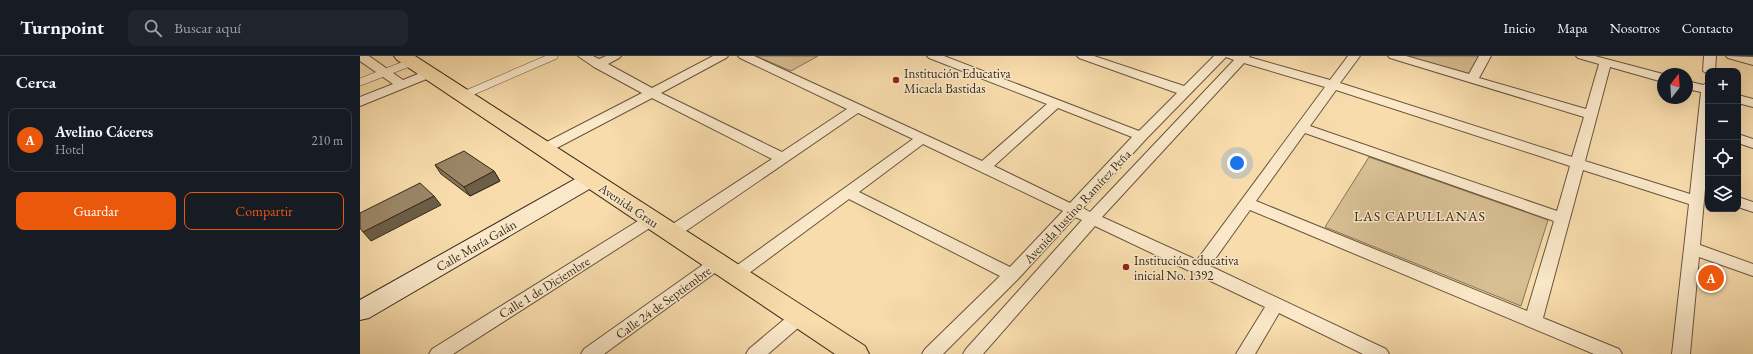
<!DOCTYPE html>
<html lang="es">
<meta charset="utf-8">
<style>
:root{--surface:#171b24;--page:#20242c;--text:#f1f3f6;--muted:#9ea1a6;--line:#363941;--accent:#ea580c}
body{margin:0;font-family:"EB Garamond",serif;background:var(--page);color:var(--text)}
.controls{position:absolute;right:12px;top:12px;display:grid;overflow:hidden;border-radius:8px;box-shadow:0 4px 16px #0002}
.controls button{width:36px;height:36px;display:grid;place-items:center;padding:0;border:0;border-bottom:1px solid var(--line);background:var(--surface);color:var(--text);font:20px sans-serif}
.compass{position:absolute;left:1297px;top:12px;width:36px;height:36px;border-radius:50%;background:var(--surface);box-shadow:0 4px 16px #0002;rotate:17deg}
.you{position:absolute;left:877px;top:107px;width:14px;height:14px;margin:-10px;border:3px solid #fff;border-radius:50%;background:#1a73e8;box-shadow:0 0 0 6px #1a73e833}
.badge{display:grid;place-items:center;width:26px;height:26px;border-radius:50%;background:var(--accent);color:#fff;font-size:13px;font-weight:700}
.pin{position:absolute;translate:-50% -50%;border:2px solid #fff;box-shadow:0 1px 4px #0006}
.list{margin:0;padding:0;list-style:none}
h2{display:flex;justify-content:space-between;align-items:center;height:52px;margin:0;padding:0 16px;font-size:17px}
h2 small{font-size:13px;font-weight:400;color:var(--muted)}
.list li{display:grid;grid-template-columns:26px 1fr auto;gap:12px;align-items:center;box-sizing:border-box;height:64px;margin:0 8px 8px;padding:0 8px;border:1px solid var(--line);border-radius:8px}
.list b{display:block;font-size:15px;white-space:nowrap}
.list p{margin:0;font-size:13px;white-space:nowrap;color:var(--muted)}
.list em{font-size:13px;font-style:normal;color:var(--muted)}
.actions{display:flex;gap:8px;padding:12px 16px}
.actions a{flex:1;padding:9px 0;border:1px solid var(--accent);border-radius:8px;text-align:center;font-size:14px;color:var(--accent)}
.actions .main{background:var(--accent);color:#fff}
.icon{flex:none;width:22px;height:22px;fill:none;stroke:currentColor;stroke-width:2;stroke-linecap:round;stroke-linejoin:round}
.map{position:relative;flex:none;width:1393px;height:298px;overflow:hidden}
header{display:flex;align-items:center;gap:24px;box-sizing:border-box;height:56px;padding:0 20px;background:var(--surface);border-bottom:1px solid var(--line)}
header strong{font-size:19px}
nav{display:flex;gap:22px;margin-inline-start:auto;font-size:14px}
.search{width:280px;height:36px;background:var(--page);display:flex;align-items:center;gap:10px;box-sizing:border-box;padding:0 14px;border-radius:8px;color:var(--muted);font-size:15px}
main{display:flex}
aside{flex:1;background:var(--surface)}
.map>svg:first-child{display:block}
.green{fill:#d7be93;stroke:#877456}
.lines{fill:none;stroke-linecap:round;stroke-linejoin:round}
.lane-casing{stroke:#67563e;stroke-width:8}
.street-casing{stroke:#67563e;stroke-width:2}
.secondary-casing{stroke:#37291a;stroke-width:2}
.primary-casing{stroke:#37291a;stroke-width:2}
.lane{stroke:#fae8c9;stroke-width:7}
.street{fill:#fae8c9;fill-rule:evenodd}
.secondary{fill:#fae8c9;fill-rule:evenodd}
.primary{fill:#f8dcac;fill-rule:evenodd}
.wall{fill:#857358;stroke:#37291a}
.shaded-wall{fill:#6c5e47;stroke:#37291a}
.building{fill:#9b8666;stroke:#37291a}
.poi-dot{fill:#8f2418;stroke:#fae8c9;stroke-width:1.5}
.labels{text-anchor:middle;stroke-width:3;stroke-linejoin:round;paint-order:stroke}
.poi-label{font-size:13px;fill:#37291a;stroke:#fae8c9;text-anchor:start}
.street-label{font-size:13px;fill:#37291a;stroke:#fae8c9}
.neighbourhood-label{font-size:14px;letter-spacing:1px;fill:#37291a;stroke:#fae8c9}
</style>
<header>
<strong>Turnpoint</strong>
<div class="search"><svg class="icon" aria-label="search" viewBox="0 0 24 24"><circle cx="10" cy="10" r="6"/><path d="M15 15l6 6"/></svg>Buscar aquí</div>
<nav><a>Inicio</a><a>Mapa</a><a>Nosotros</a><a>Contacto</a></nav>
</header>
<main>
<aside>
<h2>Cerca<small></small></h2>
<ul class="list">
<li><span class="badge">A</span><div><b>Avelino Cáceres</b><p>Hotel</p></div><em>210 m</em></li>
</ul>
<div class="actions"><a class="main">Guardar</a><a>Compartir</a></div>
</aside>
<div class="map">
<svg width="1393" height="298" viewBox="0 0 1393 298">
<rect width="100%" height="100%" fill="#f8dcac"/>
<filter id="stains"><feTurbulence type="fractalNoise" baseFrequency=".005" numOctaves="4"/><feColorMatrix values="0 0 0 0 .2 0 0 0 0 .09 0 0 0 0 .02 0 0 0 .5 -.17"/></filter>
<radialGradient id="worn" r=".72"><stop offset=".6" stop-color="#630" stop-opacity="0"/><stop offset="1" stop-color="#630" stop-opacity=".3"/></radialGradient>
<path class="green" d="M396 0H458L431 15Z
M1041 0H1121L1110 21Z
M1009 101 1188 164 1161 250 965 171Z"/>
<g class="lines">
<defs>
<path id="lane" d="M0 26 52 6
M104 39 194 0"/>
<path id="street" d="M0 0H9L43 24 70 13 74 14 76 17 74 20 0 50V41L33 28 0 5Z
M218 0H233L239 3 246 0H261L259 2 248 8 292 32 353 0H368L366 2 301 37 422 96 487 53 380 2 378 0H394L622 105 687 48 569 2 567 0H584L779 75 817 37 719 2 717 0H734L824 30 854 0H890L889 1 970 24 988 0H1000L980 27 1212 101 1224 61 1030 2 1028 0H1046L1109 18 1119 0H1131L1119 22 1226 53 1239 8 1218 2 1216 0H1235L1303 18V26L1250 11 1225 105 1330 138 1341 36 1327 33V25L1343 29 1348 26V99L1340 189 1393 208V220L1339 201 1330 298H1312L1329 148 1223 114 1183 262 1259 293 1262 298H1234L890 154 850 210 1026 293 1029 298H1003L919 257 895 298H876L905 251 735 170 623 298H603L606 293 722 164 715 161 658 223 583 298H562L565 293 640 220 489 143 381 223 375 225 369 223 367 219 369 215 553 83 498 57 317 181 311 182 305 181 303 177 305 173 412 103 292 42 189 96 184 97 179 96 177 93 179 90 282 37 234 11ZM866 1 874 4 730 156 723 152 786 83ZM884 7 965 31 837 204 742 161ZM976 34 1210 110 1197 155 950 70ZM698 52 772 81 710 147 634 110ZM945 77 1194 165 1167 255 896 145ZM563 88 703 155 650 211 499 136Z
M1344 0H1356L1355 15H1348V18L1343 15Z
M1366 0 1393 1V9L1368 2Z
M1378 39 1393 43V51L1378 47Z
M1378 78 1393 83V92L1378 87Z
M1378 141 1393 146V156L1378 151Z
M291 159 296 160 299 164 296 168 93 298H69L72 293 286 160Z
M357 201 363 203 365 207 363 211 244 298H221L224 293 351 203Z
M439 254 445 256 448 261 445 266 408 298H386L389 293 433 256Z"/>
<path id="secondary" d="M231 117 238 118 241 123 238 128 9 262 0 264V244L224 118Z"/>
<path id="primary" d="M34 0H55L505 290 509 298H475L37 4Z"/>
</defs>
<use href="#lane" class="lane-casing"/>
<use href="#street" class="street-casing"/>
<use href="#secondary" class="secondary-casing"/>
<use href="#primary" class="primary-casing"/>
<use href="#lane" class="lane"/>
<use href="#street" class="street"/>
<use href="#secondary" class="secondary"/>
<use href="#primary" class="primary"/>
</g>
<path class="wall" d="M75 109 134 115 140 125 110 140 81 118Z"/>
<path class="shaded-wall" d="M134 115 140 125 110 140 104 131Z
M74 140 81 149 11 185 3 176Z"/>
<path class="building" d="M104 95 134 115 104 131 75 109Z
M60 127 74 140 3 176 0 172V157Z"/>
<g class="poi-dot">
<circle cx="536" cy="24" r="4"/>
<circle cx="766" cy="211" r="4"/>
</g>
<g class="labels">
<g class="poi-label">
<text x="544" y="22">Institución Educativa<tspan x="544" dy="15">Micaela Bastidas</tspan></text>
<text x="774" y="209">Institución educativa<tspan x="774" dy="15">inicial No. 1392</tspan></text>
</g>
<g class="street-label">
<text transform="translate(269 149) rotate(34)" y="5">Avenida Grau</text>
<text transform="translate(717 150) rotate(-47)" y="5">Avenida Justino Ramírez Peña</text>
<text transform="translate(116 189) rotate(-30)" y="5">Calle María Galán</text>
<text transform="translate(184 231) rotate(-32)" y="5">Calle 1 de Diciembre</text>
<text transform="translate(303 246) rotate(-36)" y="5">Calle 24 de Septiembre</text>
</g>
<g class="neighbourhood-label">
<text x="1060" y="165">LAS CAPULLANAS</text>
</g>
</g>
<rect width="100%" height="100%" filter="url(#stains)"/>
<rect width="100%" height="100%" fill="url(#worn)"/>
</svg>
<div class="controls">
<button>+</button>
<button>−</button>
<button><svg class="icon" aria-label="locate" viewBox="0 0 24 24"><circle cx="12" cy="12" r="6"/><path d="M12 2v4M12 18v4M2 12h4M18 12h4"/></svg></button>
<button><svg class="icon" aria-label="layers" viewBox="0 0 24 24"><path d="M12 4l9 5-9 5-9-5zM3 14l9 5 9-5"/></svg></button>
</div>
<svg class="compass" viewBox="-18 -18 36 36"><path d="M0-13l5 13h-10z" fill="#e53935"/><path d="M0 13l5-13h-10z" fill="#9ea1a6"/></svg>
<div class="you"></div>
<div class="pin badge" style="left:1351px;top:222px">A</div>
</div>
</main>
